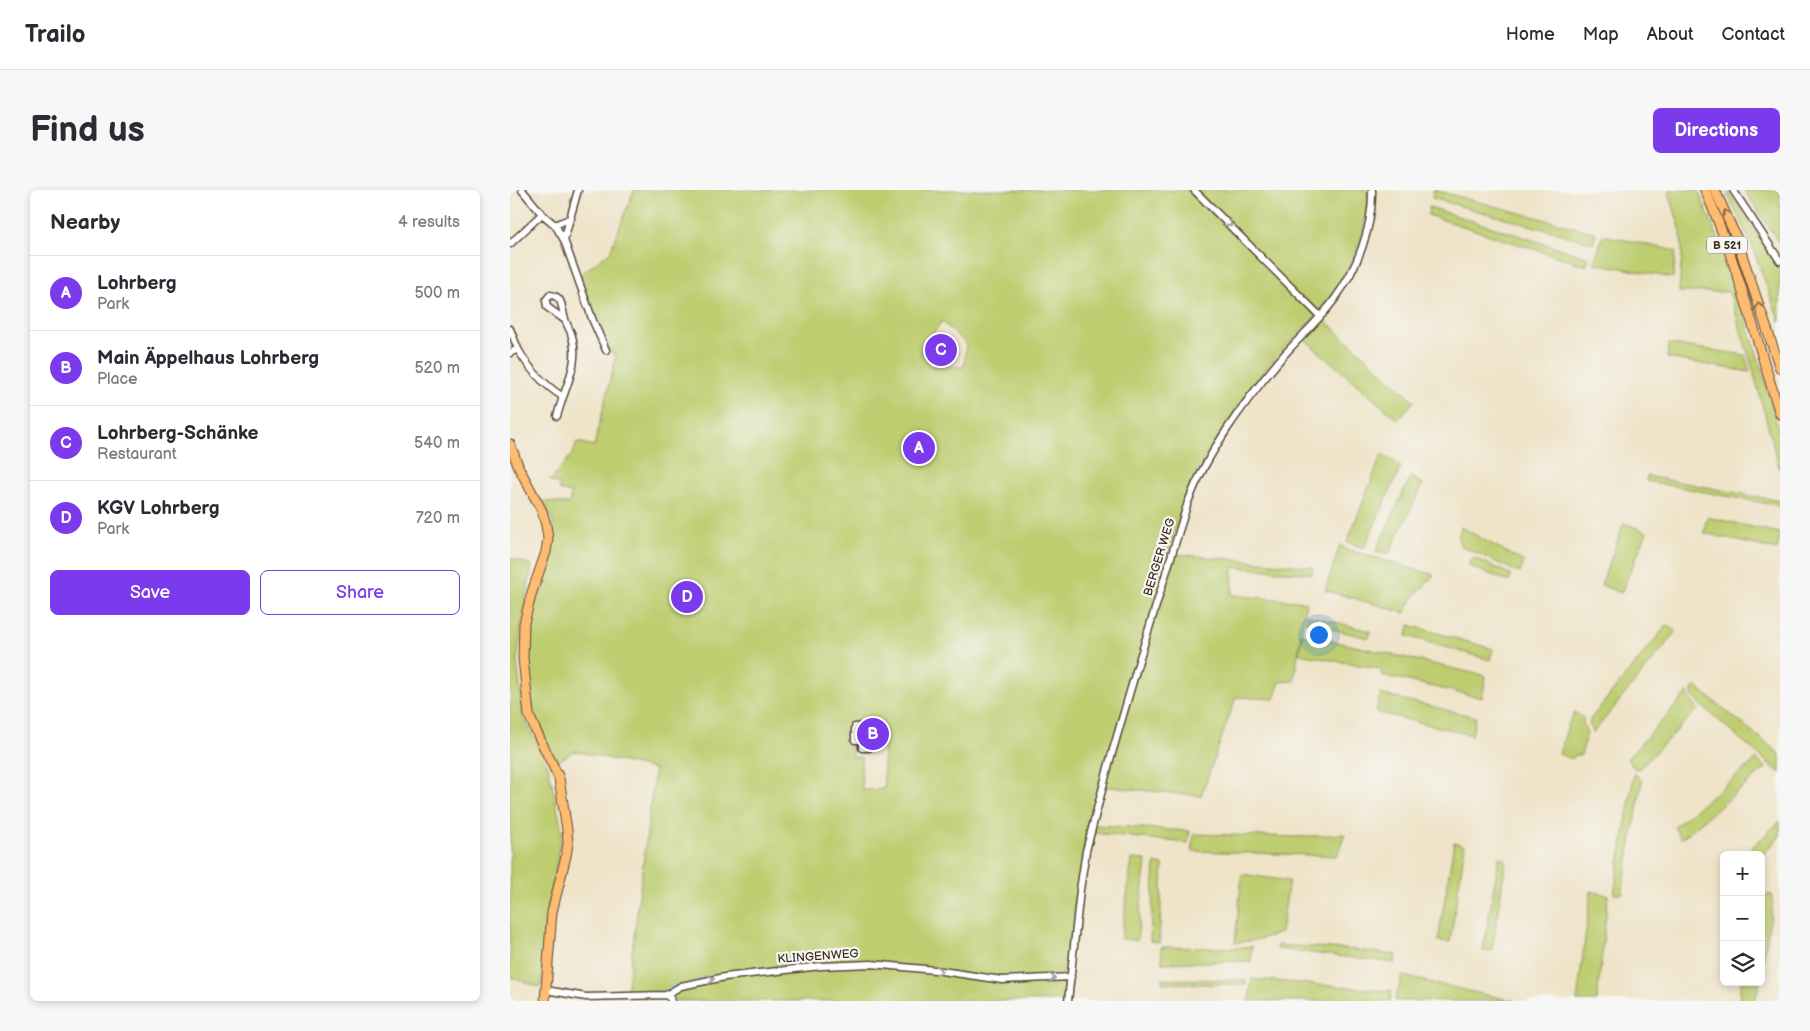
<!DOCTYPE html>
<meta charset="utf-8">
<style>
:root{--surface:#fff;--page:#f7f7f7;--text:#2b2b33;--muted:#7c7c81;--line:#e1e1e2;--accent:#7c3aed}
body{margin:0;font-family:"Balsamiq Sans",sans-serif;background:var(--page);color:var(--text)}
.controls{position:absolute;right:15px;bottom:15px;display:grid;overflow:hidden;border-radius:8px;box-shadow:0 2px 8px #0003}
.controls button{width:45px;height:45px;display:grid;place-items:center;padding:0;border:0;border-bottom:1px solid var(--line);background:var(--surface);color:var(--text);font:25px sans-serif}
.you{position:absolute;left:808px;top:444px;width:18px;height:18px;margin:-12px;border:4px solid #fff;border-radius:50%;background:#1a73e8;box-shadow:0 0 0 8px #1a73e833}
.badge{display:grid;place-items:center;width:32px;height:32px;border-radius:50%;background:var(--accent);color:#fff;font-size:16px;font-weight:700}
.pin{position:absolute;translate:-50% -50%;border:2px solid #fff;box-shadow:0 1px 5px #0006}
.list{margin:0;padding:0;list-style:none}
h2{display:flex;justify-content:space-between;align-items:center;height:65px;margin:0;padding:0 20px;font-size:21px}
h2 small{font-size:16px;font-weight:400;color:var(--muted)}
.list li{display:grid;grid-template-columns:32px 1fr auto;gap:15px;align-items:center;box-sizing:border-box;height:75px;padding:0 20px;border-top:1px solid var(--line)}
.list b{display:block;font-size:19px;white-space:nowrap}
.list p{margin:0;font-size:16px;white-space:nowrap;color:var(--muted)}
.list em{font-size:16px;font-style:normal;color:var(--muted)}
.actions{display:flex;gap:10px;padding:15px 20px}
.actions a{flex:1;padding:11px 0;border:1px solid var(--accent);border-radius:8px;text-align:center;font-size:18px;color:var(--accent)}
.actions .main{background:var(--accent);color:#fff}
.icon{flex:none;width:28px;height:28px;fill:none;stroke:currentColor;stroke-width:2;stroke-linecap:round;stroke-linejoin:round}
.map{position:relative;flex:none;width:1270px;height:811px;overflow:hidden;border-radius:8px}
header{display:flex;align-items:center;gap:30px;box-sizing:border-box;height:70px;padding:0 25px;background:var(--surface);border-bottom:1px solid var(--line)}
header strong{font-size:24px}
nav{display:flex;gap:28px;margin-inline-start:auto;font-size:18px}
.intro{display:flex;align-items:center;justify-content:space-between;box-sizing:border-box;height:120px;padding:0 30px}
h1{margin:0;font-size:35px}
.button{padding:12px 22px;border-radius:8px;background:var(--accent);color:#fff;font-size:18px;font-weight:700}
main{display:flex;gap:30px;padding:0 30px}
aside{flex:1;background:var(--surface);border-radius:8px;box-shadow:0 2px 8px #0003}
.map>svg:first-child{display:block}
.green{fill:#bdcd6f;stroke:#7c7c46;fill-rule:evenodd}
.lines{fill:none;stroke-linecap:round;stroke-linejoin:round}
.stream{stroke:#70c2ec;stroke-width:2}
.minor-casing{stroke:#564638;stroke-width:9}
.major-casing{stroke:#564638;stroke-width:11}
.minor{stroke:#fff;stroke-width:6}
.major{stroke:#febc70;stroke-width:9}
.oneway{stroke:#936c43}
.oneway2{stroke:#a79f9a}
.labels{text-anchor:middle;stroke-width:4.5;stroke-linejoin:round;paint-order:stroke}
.shield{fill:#f6f6f2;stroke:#73675e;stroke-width:1}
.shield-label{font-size:11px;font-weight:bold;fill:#3b2a1e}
.street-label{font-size:12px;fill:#3b2a1e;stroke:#f6f6f2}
</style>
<header>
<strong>Trailo</strong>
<nav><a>Home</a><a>Map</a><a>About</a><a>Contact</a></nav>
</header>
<div class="intro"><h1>Find us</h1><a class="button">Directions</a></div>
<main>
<aside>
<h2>Nearby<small>4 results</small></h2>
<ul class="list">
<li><span class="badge">A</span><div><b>Lohrberg</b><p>Park</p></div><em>500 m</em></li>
<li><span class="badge">B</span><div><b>Main Äppelhaus Lohrberg</b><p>Place</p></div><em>520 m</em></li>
<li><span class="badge">C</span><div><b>Lohrberg-Schänke</b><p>Restaurant</p></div><em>540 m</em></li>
<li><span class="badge">D</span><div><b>KGV Lohrberg</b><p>Park</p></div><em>720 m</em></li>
</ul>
<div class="actions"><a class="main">Save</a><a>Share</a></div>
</aside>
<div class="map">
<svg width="1270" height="811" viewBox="0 0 1270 811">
<rect width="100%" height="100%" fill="#f6f6f2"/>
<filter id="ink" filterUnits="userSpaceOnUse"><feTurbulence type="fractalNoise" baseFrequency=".02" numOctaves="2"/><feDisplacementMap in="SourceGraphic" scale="10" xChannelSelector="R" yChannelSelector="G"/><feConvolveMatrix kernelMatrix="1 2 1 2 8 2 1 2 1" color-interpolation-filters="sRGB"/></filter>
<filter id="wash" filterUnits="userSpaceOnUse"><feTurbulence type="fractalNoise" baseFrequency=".0096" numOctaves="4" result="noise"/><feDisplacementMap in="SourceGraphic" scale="20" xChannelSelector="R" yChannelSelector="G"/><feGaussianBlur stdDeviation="1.12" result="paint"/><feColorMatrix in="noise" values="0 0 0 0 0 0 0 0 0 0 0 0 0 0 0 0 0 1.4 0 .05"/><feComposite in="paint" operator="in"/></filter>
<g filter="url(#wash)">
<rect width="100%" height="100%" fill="#efe3c8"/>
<path class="green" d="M124 0H858V14L851 50 837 83 813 118 758 176 724 222 696 266 681 294 655 370 663 371 665 364 803 377 802 384 723 377 722 405 796 412 784 491 770 492 764 509 726 507 691 606 589 596 573 660 553 811H164L161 803 117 802 145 579 65 561 46 572 24 528 16 467 18 433 27 401 43 364V333L34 311 59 314 61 303 49 300V294L40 291 63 263 67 252 84 256 106 166 98 160 68 86 100 62ZM432 131 456 154 454 177 422 176 411 160ZM359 530 373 533 374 599 352 600 351 567H342V532Z
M924 0 1086 43 1083 53 922 8Z
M1158 0H1188L1217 70 1252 180 1270 245V281L1243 180 1219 102H1169L1172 63 1171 41Z
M1234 0H1270V54Z
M1220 3 1270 79V132L1240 51 1217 4Z
M919 17 1079 68 1076 76 918 25Z
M1093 45 1166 61 1163 88 1084 73Z
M812 128 904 211 888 230 793 148Z
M1159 154 1235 165 1240 182 1157 168Z
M872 264 891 277 854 358 837 352Z
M901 286 913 294 879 364 866 361Z
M1137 286 1270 311V316L1136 291Z
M1197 327 1270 343 1267 360 1194 343Z
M1114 333 1137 342 1111 403 1091 395Z
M951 337 1014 372 1010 383 951 356 948 349Z
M830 355 836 359 924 385 902 409 895 423 815 400Z
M0 368 22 375 12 433 7 470 13 526 38 576 52 641 37 725 32 793 29 797 0 787Z
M964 368 1000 384V390L998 391 961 377 959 374 960 370Z
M797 425 860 441 859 448 796 433Z
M899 435 983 459 980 470 897 446Z
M1157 435 1166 442 1083 543 1079 534 1081 528Z
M792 444 976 486 972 508 872 485 870 479 789 464Z
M1185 496 1270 564V583L1192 516 1182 506V500Z
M1178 502 1179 508 1188 519 1129 579 1124 578 1117 569Z
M870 504 966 527 962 545 866 522Z
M1065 522 1073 528V534L1077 543 1071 565H1064L1062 569 1049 564 1058 535Z
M1247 569 1256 578 1171 649 1164 637Z
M1124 583 1132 591 1112 704H1104Z
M1270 631V646L1251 667V665H1234Z
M586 635 680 641 678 653 584 643Z
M684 644 787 647 835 644 827 666 682 661Z
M944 652 955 656 940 752 928 751Z
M989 667 996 670 982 761H973Z
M622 669 636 670 627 751 611 749Z
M645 673 653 675 649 753 640 751Z
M732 684 779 691 771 743 746 750 725 753Z
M1081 701 1098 705 1087 811H1067Z
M1251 704 1262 705 1263 713 1251 785Z
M767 755 837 759 886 765 885 773 767 759Z
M742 756 741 771 652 773 651 757 724 758Z
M892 786 1004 811H885Z
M652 789 736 790V795L653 793Z
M742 789 882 801 880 811H739Z
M1231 792H1250L1245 811H1229Z"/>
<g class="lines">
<path class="stream" d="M268 777 287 776
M221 783 264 778
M186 790 200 787
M118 803 154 802 167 795"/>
</g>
</g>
<g filter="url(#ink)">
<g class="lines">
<defs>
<path id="minor" d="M12 0 32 24 45 35 54 50 83 131 96 160
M684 0 810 126
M1223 0 1270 71
M45 35 61 28
M54 50 68 0
M0 54 32 24
M0 139 8 159
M0 163 8 159C18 178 35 195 53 207L47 226
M53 207C61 185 69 166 61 143 59 138 56 133 55 129 51 119 54 106 40 105L36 110 37 117 55 130
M358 536 359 558H352V550H345V537Z
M36 800 76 807 156 805 171 796 215 787 311 776 361 774 425 780 492 790 561 787
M156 805 160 808 161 811
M558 811 570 700 576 661 600 570 628 474 678 312C698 261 733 214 768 172 786 150 808 132 824 110 847 79 863 38 862 0"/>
<path id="major" d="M1195 0C1227 72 1246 149 1270 224
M1205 0 1226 47 1270 178
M0 254 9 278 32 321 36 335 38 348 36 362 22 402 14 433 13 468 19 525 24 537 49 588 57 640 58 653 56 666 42 722 35 811"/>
</defs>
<use href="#minor" class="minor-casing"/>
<use href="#major" class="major-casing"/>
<use href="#minor" class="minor"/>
<use href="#major" class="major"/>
</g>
<defs><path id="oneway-chevron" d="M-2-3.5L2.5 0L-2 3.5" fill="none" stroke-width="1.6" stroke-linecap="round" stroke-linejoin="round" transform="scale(1.25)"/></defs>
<g class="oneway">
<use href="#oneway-chevron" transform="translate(1216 23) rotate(-113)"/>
<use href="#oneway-chevron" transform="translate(1249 116) rotate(-109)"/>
</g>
<g class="oneway2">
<use href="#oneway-chevron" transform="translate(719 34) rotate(45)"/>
<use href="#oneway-chevron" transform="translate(429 781) rotate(9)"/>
<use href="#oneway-chevron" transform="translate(542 788) rotate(-2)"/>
<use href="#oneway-chevron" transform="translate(201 789) rotate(-10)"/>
</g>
</g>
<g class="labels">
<rect class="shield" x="1197" y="46.5" width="40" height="17" rx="4"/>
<g class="shield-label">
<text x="1217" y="59">B 521</text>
</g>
<g class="street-label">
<text transform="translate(649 367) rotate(-73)" y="4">BERGER WEG</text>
<text transform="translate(308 766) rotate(-4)" y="4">KLINGENWEG</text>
</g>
</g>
</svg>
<div class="controls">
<button>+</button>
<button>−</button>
<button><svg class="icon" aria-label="layers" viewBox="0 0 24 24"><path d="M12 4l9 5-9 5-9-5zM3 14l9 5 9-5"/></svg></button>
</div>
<div class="you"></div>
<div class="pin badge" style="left:409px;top:258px">A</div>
<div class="pin badge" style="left:363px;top:544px">B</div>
<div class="pin badge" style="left:431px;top:160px">C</div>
<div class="pin badge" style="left:177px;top:407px">D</div>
</div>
</main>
